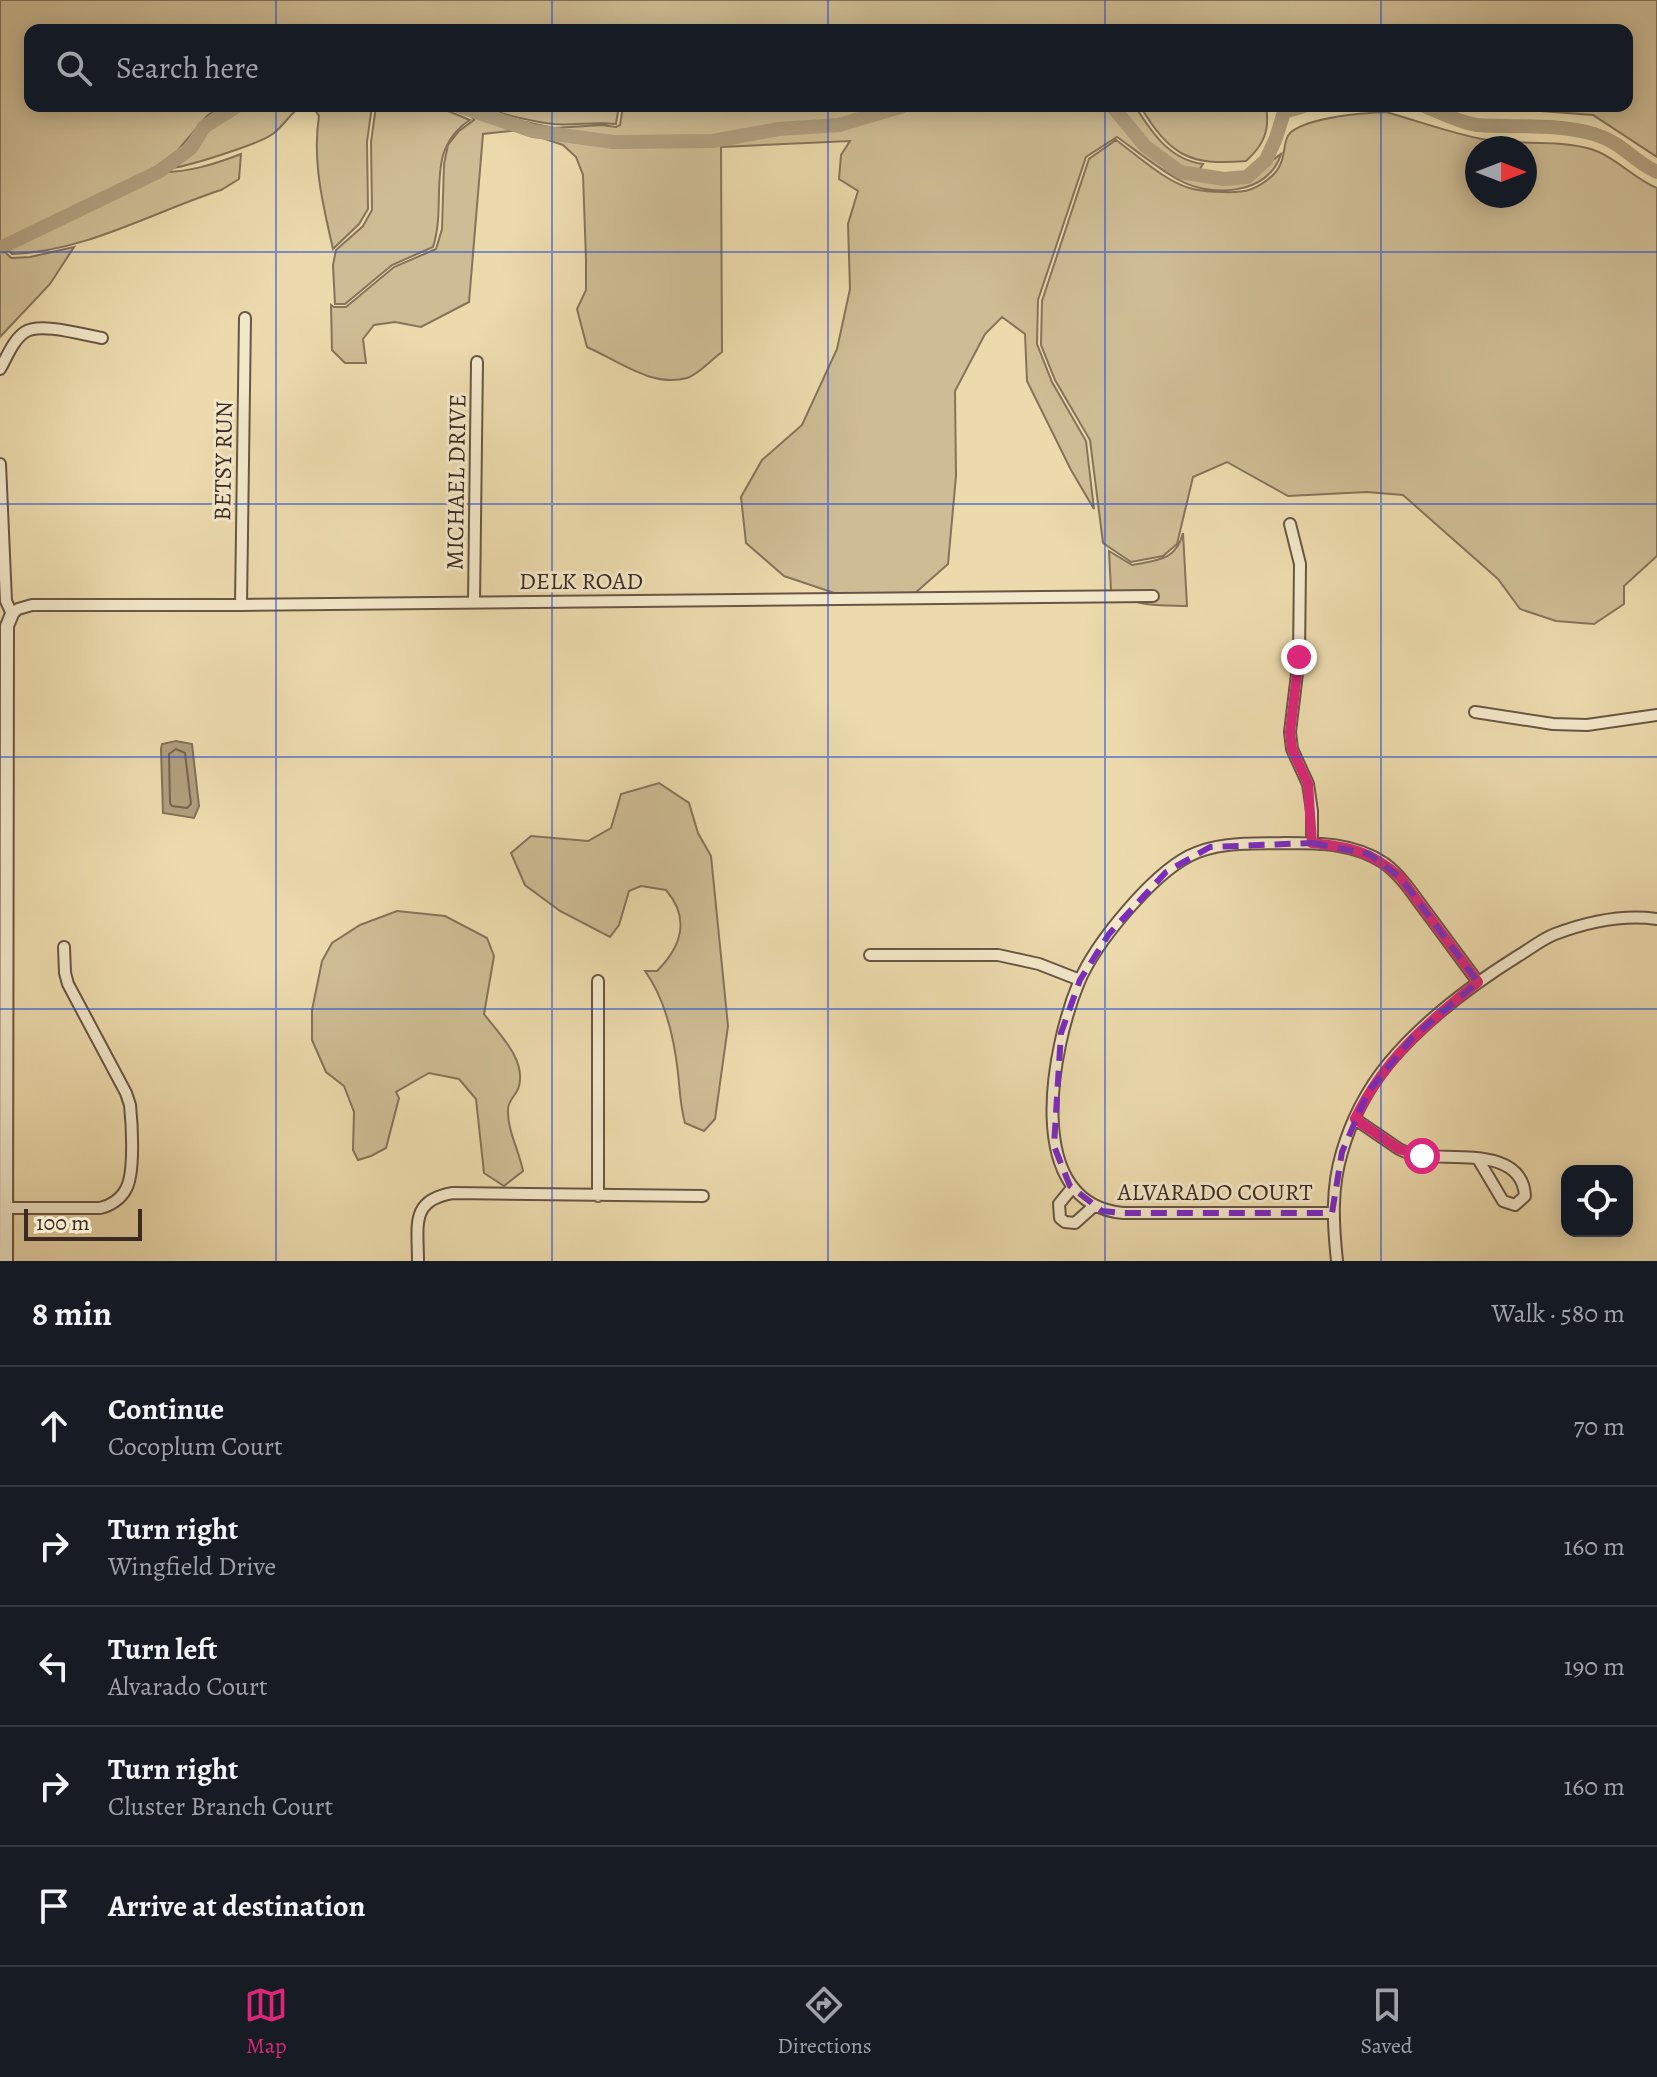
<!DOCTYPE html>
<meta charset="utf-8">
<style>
:root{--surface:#171b24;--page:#20242c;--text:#f1f3f6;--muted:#9ea1a6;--line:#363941;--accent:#db2777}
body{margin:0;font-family:Alegreya,serif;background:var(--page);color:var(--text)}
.controls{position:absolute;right:24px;bottom:24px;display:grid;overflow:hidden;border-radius:16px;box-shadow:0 4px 20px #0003}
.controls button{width:72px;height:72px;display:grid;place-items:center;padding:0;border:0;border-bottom:2px solid var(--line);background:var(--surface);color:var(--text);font:40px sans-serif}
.compass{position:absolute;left:1465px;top:136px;width:72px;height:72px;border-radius:50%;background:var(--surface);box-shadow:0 4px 20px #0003;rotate:90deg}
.scale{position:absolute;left:24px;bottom:20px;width:118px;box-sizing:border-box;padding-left:8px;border:4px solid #3c2a21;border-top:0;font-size:22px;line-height:28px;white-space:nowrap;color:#3c2a21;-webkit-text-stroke:6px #f3e7c9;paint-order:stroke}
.stop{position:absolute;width:24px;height:24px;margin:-18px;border:6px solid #db2777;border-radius:50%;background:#fff}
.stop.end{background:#db2777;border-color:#fff;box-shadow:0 2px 8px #0008}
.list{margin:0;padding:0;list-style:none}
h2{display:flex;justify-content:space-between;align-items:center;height:104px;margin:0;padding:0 32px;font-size:34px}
h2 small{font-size:26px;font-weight:400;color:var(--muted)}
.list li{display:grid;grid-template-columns:52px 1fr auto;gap:24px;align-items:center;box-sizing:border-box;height:120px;padding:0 32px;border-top:2px solid var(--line)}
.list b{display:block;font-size:30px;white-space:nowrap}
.list p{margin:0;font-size:26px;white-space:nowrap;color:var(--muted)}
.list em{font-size:26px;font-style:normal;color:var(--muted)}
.icon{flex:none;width:44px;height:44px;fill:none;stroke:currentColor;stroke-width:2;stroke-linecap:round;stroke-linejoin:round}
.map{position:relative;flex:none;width:1657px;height:1261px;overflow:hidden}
.search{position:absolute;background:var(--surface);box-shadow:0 4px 20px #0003;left:24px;right:24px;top:24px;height:88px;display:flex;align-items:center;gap:20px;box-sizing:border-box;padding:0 28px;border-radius:16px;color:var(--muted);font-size:30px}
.sheet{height:704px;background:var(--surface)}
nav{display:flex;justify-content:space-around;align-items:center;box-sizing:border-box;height:112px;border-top:2px solid var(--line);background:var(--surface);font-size:22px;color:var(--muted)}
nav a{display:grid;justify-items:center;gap:4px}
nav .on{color:var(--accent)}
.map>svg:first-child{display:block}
.green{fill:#cebc94;stroke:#85735a;stroke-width:2;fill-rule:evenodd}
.water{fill:#b09e7d;stroke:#827058;stroke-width:2}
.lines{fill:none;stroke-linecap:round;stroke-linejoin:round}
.shore{stroke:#76644f;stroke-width:2}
.river{stroke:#b09e7d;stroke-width:14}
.minor-casing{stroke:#685644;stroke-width:14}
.tertiary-casing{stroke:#685644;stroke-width:16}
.minor{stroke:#f3e7c9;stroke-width:10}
.tertiary{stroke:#f3e7c9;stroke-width:12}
.route{stroke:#db2777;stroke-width:10}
.marked{fill:none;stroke:#7b2cbf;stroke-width:6;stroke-dasharray:16 10;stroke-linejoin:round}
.grid{fill:none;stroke:#1d4ed8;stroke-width:2;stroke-opacity:0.55}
.labels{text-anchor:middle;stroke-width:6;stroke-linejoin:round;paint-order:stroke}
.street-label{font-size:24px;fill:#3c2a21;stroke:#f3e7c9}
</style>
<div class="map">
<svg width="1657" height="1261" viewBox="0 0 1657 1261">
<rect width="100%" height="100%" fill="#ecdaac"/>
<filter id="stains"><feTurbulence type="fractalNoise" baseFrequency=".0025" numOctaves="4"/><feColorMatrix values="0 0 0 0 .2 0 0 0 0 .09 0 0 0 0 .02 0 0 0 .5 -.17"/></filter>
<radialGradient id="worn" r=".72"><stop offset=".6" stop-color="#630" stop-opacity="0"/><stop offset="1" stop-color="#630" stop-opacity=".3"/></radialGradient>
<path class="green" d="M0 0H1657V157L1593 115 1474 106H1627V30H30V106H223L208 115 159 172C187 173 215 164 241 154L239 179 221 190C153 212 84 252 12 254L5 246 0 248Z
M230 106H301C290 114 284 125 274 133 261 144 183 168 166 169L210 118Z
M312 106H372L367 142 368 209 359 224 333 249C323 206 312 160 319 116Z
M376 106H436L470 120C423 150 448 201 433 247L392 265 345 304H335L333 265 336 250 363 226 372 210 371 142Z
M443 106H468L502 117 554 128 602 125 616 127 620 125 623 106H810L838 109 874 106H1135C1152 133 1170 160 1203 164L1198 172 1205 182C1243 181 1250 176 1281 154 1269 195 1211 198 1179 180 1157 168 1137 151 1117 137L1086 157 1038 300 1037 344 1052 382 1086 441 1094 509 1071 470 1027 381 1025 334 1002 317 985 334 955 391 956 476 948 564 914 594 858 601 784 576 746 543 741 497 762 460 802 425 837 349 850 289 848 224 858 191 839 179 841 155 850 141 721 147 722 352C712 359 698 375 687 378 652 388 617 360 587 347L577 309 586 290V259L583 175 576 157 563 145 519 130 483 134 469 302 421 327 395 322 374 325 363 339 366 363H345L332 350 331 305 334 307H346L394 267 436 249 442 229 444 164 448 145 459 131 474 120 471 116Z
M479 106H619L616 124C594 121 574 126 553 124 528 121 502 114 479 106Z
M1140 106H1266C1270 130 1264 145 1246 161 1188 166 1170 155 1140 106Z
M1386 112C1418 121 1450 133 1482 139 1516 146 1553 139 1587 148 1615 155 1632 178 1657 188V556L1624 586V604L1594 624 1556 621 1520 609 1498 579 1403 495 1367 492 1288 496 1227 462 1193 477 1177 544 1163 556 1131 562 1103 543 1090 440 1055 380 1041 345 1042 301 1089 159 1116 140C1137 155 1168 184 1193 189 1202 191 1213 192 1223 192 1245 193 1257 190 1273 175 1288 161 1281 141 1291 132 1310 117 1362 113 1386 112ZM1477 148H1525V196H1477Z
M74 247 50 284 0 337V252L3 250 11 258 30 257Z
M1183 533 1187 606C1161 605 1132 607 1111 590L1109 551 1132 565C1157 560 1176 561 1183 533Z
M659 783 689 803 698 833 711 856 728 1026 715 1119 704 1131 685 1123C680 1105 680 1091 678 1073 674 1037 666 1000 645 971H657C682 946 690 918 666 890L641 886 629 891 619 925 610 937 560 911 525 885 511 853 531 836 588 841 611 828 621 794Z
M397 911 445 916 487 938 494 956 484 1014C499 1034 526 1059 519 1086 517 1095 508 1100 508 1109 507 1130 519 1150 523 1171L504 1186 484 1173 476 1099 459 1079 429 1073 396 1092 399 1098 386 1148 371 1156 358 1160 353 1150 354 1112 344 1086 326 1072 312 1040V1010L322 961 332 943 360 925Z"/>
<path class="water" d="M176 741 192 744 199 806 194 818 163 813 161 749 162 744Z"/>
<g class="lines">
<path class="shore" d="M176 749 185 753 191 804 187 808 172 806 170 803 169 754Z"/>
<path class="river" d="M458 106 533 131 613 142 713 141 779 129 839 125 903 106
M1112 106 1145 146 1180 172 1224 179 1247 177 1266 160 1276 138 1284 112 1304 106
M1424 106C1441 112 1459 123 1477 125 1515 128 1557 123 1594 134 1623 143 1633 161 1657 172
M0 248 158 172 191 148 204 127 237 106"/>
<defs>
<path id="minor" d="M0 369C7 357 13 340 25 332 40 322 84 335 102 338
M0 464 6 601 12 614 18 609 32 605H241L1153 596
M1290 524 1300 564 1299 657 1290 732 1292 749 1308 784 1312 811V843
M474 602 477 362
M241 605 245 318
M1475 712 1553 724 1587 725 1657 715
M870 955H998L1039 964 1080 980
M598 981V1196
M1355 1119 1399 1149 1410 1154C1447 1162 1522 1144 1525 1196L1515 1205 1503 1201 1478 1159
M1072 1188 1059 1204 1060 1218 1065 1222 1075 1223 1094 1206
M6 1208H100C110 1206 121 1199 126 1189 135 1173 132 1124 130 1105L126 1093 68 984 65 973 64 947
M1332 1213H1123C1021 1203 1052 1047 1079 982 1096 942 1151 876 1189 856 1219 841 1253 844 1285 843 1319 843 1354 843 1384 863 1402 876 1414 896 1427 913 1444 936 1461 959 1478 982
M418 1261C418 1225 410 1200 453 1193L703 1196
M1337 1261C1333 1223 1331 1189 1342 1152 1351 1121 1367 1090 1387 1065 1423 1021 1470 986 1518 956 1530 949 1542 939 1555 934 1587 922 1623 914 1657 919"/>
<path id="tertiary" d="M6 1261 7 626 12 614"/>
</defs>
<use href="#minor" class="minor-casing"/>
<use href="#tertiary" class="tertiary-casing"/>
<use href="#minor" class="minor"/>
<use href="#tertiary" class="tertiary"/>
</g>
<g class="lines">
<path class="route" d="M1299 657 1290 732 1292 749 1308 784 1312 843C1350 847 1371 851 1400 877L1478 982C1427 1023 1384 1059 1355 1119L1399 1149 1422 1156"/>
</g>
<path class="marked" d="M1312 843 1369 854 1400 877 1478 982 1413 1037 1368 1092 1342 1152 1332 1213H1123L1102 1211 1070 1186 1054 1146 1061 1033 1080 980 1109 934 1166 872 1210 847Z"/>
<path class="grid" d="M276 0V30M552 0V30M828 0V30M1105 0V30M1381 0V30M276 106V1261M552 106V1261M828 106V1261M1105 106V1261M1381 106V1261M0 252H1657M0 504H1657M0 757H1657M0 1009H1657"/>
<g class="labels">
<g class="street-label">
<text transform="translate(223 461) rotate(-89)" y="8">BETSY RUN</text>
<text transform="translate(456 482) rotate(-89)" y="8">MICHAEL DRIVE</text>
<text x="581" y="589">DELK ROAD</text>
<text x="1215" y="1200">ALVARADO COURT</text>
</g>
</g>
<rect width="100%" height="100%" filter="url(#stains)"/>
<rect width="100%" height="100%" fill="url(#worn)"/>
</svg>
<div class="controls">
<button><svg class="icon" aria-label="locate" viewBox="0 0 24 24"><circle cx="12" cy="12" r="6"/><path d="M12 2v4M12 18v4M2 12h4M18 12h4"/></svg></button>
</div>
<svg class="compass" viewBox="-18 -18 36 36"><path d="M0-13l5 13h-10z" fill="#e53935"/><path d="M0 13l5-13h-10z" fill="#9ea1a6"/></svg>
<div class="scale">100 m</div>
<div class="stop" style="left:1422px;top:1156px"></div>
<div class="stop end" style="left:1299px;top:657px"></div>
<div class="search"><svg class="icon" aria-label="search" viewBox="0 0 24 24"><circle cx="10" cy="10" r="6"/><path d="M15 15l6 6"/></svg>Search here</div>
</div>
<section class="sheet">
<h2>8 min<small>Walk · 580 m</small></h2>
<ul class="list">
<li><svg class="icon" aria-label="ahead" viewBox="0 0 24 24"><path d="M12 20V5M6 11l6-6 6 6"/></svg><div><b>Continue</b><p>Cocoplum Court</p></div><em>70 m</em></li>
<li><svg class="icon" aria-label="right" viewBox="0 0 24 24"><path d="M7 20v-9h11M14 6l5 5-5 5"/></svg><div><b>Turn right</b><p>Wingfield Drive</p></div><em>160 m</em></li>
<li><svg class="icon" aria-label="left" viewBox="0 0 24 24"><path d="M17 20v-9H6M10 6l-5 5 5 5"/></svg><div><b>Turn left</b><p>Alvarado Court</p></div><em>190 m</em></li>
<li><svg class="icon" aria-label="right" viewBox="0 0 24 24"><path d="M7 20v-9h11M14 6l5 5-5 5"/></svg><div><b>Turn right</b><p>Cluster Branch Court</p></div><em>160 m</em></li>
<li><svg class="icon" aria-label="arrive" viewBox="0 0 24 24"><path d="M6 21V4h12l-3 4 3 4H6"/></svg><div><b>Arrive at destination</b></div></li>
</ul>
</section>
<nav>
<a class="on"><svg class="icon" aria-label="map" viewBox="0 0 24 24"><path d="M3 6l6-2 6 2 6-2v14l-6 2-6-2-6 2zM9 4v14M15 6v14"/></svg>Map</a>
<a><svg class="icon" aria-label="directions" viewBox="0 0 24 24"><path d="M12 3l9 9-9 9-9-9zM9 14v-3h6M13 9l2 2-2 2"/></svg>Directions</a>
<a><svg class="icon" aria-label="saved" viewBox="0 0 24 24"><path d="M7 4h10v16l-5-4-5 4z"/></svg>Saved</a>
</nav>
